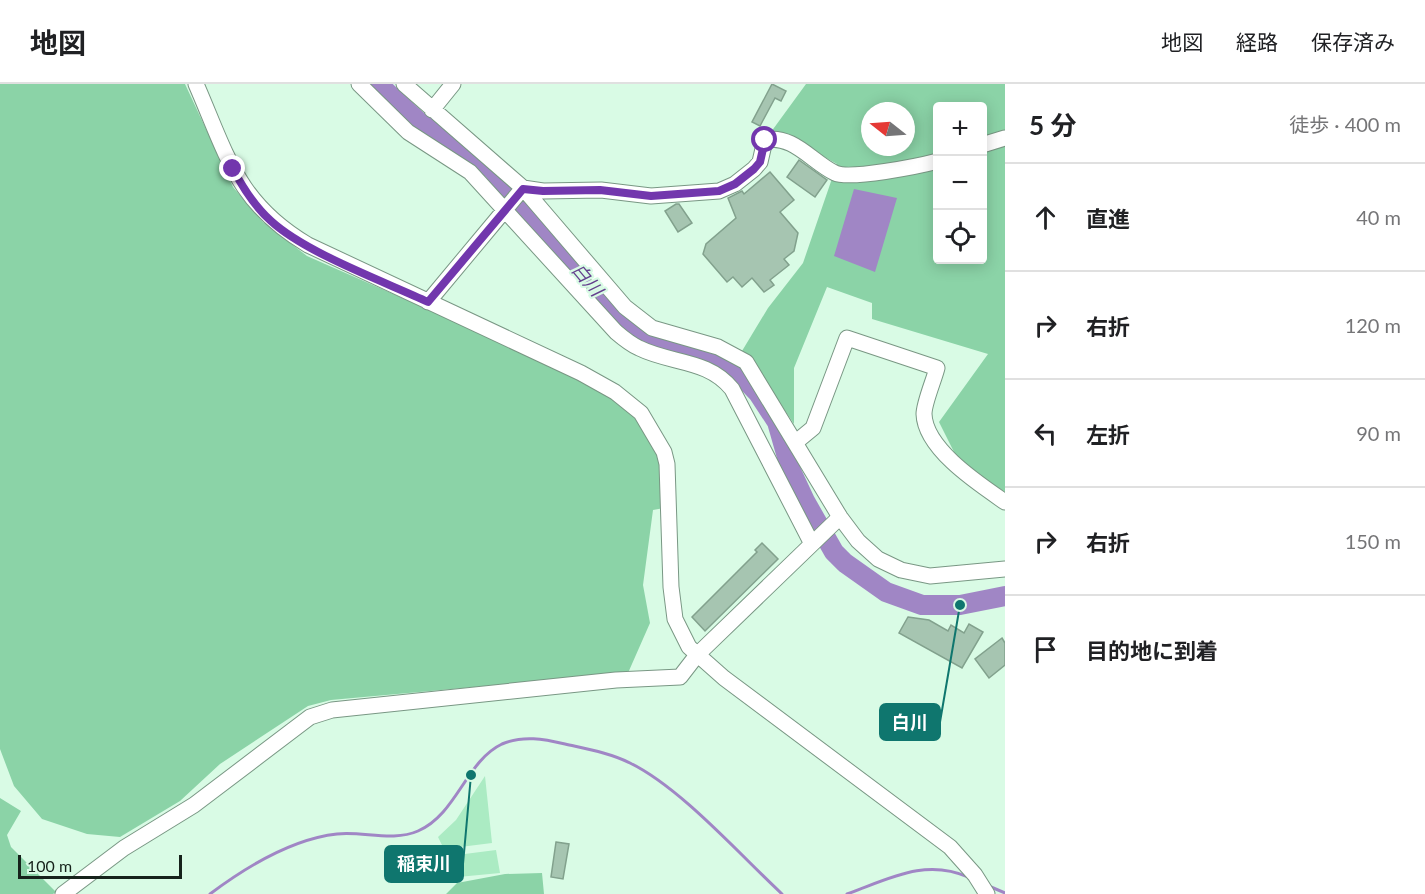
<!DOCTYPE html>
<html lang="ja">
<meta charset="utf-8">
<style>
:root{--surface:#fff;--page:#f2f2f2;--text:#202124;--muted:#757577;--line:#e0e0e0}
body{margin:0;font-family:Lato,"Noto Sans JP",sans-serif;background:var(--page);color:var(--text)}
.controls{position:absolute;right:18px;top:18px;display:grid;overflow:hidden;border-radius:6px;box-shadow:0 3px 15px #0003}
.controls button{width:54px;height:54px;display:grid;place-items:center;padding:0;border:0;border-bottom:2px solid var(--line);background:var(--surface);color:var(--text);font:30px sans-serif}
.compass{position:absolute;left:861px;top:18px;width:54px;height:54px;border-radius:50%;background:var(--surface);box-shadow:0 3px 15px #0003;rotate:287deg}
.scale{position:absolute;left:18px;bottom:15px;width:164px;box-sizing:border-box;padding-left:6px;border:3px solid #16221b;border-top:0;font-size:16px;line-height:21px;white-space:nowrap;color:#16221b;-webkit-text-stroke:4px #d9fbe5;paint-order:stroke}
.stop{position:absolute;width:18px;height:18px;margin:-14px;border:4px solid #7237ad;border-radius:50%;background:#fff}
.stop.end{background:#7237ad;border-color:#fff;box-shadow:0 2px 6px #0008}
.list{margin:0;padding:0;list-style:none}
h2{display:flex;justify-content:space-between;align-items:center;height:78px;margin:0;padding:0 24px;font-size:26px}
h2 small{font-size:20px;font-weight:400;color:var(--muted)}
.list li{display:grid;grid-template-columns:39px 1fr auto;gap:18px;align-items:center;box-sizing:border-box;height:108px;padding:0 24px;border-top:2px solid var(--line)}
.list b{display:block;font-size:22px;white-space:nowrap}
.list em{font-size:20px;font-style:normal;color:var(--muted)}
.icon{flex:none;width:33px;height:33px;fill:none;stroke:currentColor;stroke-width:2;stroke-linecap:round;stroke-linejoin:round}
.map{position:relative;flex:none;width:1005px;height:810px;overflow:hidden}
header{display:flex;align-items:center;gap:36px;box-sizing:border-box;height:84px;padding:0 30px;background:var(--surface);border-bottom:2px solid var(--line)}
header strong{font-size:28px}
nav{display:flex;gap:33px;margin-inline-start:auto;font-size:21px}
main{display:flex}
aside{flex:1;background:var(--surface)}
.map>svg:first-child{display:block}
.green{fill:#abebc3}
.forest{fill:#8bd3a7;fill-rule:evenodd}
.water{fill:#a086c5}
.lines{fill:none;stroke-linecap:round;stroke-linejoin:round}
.stream{stroke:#a086c5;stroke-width:3}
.river{stroke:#a086c5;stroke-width:20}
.building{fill:#a6c5b1;stroke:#82a18d;stroke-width:1.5}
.minor-casing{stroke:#799784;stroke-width:17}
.minor{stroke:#fff;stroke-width:15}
.route{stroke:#7237ad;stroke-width:8}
.labels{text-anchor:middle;stroke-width:4.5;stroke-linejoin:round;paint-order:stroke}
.water-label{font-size:18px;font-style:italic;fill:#633f8d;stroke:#d9fbe5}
.leader{fill:none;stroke:#0f766e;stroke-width:2}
.callout-dot{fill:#0f766e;stroke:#d9fbe5;stroke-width:2}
.callout{fill:#0f766e;stroke:#0f766e;stroke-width:2}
.callout-label{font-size:18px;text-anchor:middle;font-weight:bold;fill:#fff}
</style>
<header>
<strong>地図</strong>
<nav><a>地図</a><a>経路</a><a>保存済み</a></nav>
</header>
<main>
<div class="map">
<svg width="1005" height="810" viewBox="0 0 1005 810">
<rect width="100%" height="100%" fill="#d9fbe5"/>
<path class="green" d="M485 692 492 759 444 765 438 753 456 736Z
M496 766 500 789 458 793 449 772Z"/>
<path class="forest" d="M0 0H185L233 103 263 138 307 172 536 273 620 317 639 336 653 359 662 387 664 424 653 426 643 501 650 539 628 589 331 616 308 622 220 680 180 717 120 753 87 750 42 735 14 702 0 665Z
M806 0H1005V408L960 380 939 338 988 270 872 235V219L827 203 794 284V340L753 279 742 267 768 224 803 179 837 80 794 56 771 48ZM938 22H982V176H938ZM870 27H906V63H870Z
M0 714 21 727 7 751 11 763 56 808 53 810H0Z
M542 789 544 810H446L457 799 505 790Z"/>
<path class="water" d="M854 105 897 114 875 188 834 172Z"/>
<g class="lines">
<path class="stream" d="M991 803 1005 809
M210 810C246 783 291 755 337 750 363 747 393 758 418 747 457 730 466 677 502 660 523 651 544 655 565 660 587 665 610 669 630 679 681 704 739 770 782 810
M847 810C889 795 925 774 968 793"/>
<path class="river" d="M378 0 418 37 492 85 628 245 647 256 716 275 736 286 758 309 777 338 791 387 805 417 834 468 845 479 886 508 922 521H960L1005 512"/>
</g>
<path class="building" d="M772 0 786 7 781 17 775 14 760 42 752 38Z
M799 76 827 96 815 113 787 93Z
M770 88 794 116 780 128 798 149 794 167 784 175 789 181 770 196 774 201 764 208 752 194 742 203 733 193 727 198 703 170 706 160 736 134 728 114 742 107 744 110Z
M676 120H679L692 139 678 148 665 127Z
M762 459 778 475 705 547 692 533 757 468 755 466Z
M908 533 929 536 948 547 951 541 964 549 969 540 983 548 962 584 899 549Z
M1002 554 1005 559V581L989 594 975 575Z
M556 758 569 760 563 795 551 793Z"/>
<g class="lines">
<defs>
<path id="minor" d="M196 0C227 71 237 119 308 161L581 289 615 308 641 329 664 368 667 380 671 503 675 535 689 563 724 594 950 763 975 791 987 810
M359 0 408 48 470 88 616 248C623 254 630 260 639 264 671 280 708 275 732 305L812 460
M404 0 523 104 625 223 652 244 718 263 746 278 840 433 858 457 878 475 901 486 930 492 1005 485
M432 26 453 0
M982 61 1005 54
M523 104 543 107 601 106 651 112 719 107 735 100 754 85 760 78 765 56C793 50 812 78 835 89 850 96 919 82 938 77
M428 218 523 104
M796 358 813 344 847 254 937 284C934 296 924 319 924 330 925 365 979 400 1005 418
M63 810 124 764 194 721 310 633 332 626 616 596 680 593 697 571 840 433"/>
</defs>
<use href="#minor" class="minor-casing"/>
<use href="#minor" class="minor"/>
</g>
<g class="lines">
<path class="route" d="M233 85C243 104 254 122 271 137 306 169 383 197 428 218L523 105 543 107 600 106 651 112 719 107 735 100 754 85 760 78 765 56"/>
</g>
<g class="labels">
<g class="water-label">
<text transform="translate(587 196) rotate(50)" y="6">白川</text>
</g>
</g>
<path class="leader" d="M960 521L940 638M471 691L463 780"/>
<g class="callout-dot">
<circle cx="960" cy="521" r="6"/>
<circle cx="471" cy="691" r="6"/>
</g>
<g class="callout">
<rect x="880" y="620" width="60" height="36" rx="6"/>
<rect x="385" y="762" width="78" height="36" rx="6"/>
</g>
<g class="callout-label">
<text x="910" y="645">白川</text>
<text x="424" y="786">稲束川</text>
</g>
</svg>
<div class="controls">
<button>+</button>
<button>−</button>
<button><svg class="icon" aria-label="locate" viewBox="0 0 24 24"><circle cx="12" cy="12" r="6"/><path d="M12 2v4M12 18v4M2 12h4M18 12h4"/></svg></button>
</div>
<svg class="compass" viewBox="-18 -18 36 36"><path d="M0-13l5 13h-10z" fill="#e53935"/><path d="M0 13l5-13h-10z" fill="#757577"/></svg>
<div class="scale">100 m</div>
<div class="stop" style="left:765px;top:56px"></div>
<div class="stop end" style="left:233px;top:85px"></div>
</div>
<aside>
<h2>5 分<small>徒歩 · 400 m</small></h2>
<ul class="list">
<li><svg class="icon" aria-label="ahead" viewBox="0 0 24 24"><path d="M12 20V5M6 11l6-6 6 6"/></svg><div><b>直進</b></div><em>40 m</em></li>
<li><svg class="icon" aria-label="right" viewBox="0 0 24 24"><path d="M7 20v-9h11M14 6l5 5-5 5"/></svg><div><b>右折</b></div><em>120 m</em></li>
<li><svg class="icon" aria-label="left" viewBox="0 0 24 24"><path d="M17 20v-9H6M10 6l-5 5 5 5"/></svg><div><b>左折</b></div><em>90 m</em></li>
<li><svg class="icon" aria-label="right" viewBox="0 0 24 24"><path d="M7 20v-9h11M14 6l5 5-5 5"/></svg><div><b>右折</b></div><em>150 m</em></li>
<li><svg class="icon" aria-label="arrive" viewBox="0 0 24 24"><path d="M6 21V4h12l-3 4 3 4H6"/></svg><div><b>目的地に到着</b></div></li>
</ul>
</aside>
</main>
